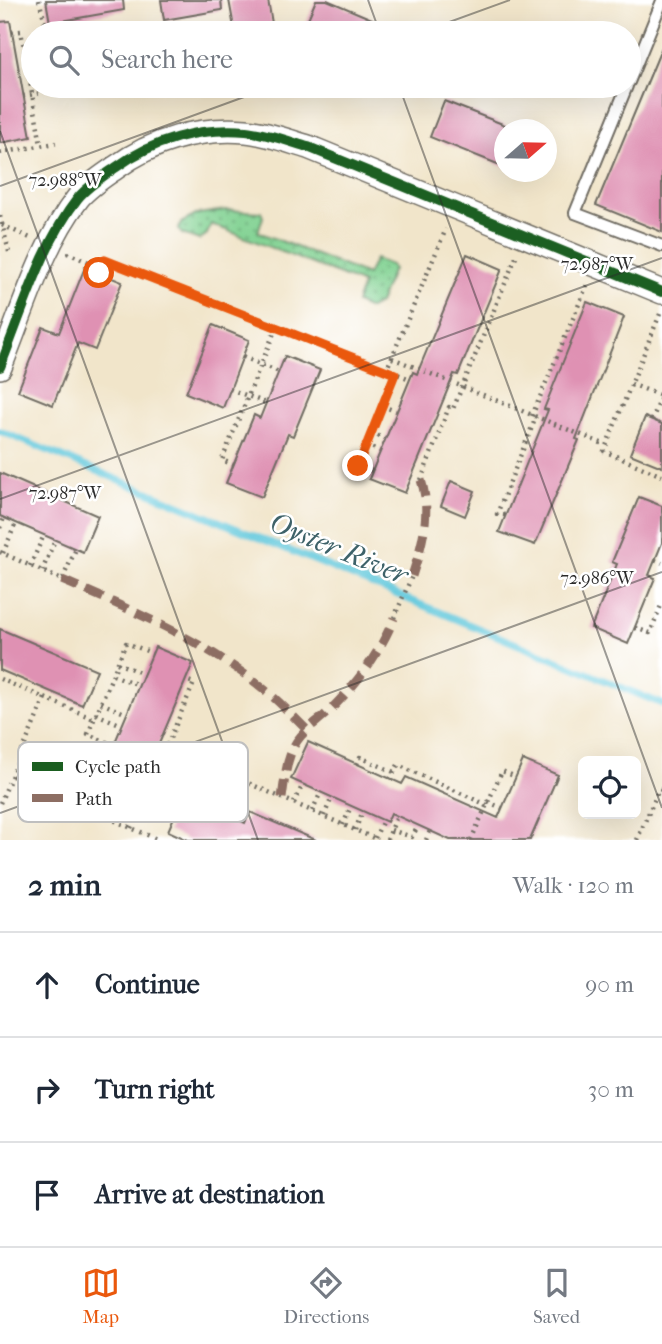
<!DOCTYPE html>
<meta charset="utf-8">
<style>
:root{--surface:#fff;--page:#f6f6f7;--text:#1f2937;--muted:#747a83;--line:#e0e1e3;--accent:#ea580c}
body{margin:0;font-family:"IM FELL French Canon",serif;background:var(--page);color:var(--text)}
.controls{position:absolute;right:21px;bottom:21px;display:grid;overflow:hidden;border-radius:10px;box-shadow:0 7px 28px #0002}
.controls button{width:63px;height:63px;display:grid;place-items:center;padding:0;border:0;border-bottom:2px solid var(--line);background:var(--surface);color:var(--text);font:35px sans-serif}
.compass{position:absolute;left:494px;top:119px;width:63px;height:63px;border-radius:50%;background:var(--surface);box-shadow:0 7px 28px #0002;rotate:70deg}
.stop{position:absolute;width:21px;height:21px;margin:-16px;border:5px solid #ea580c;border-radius:50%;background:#fff}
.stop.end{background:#ea580c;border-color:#fff;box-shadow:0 2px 7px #0008}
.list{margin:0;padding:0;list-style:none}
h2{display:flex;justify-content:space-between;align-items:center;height:91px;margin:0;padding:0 28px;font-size:30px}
h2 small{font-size:23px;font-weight:400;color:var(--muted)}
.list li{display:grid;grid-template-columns:46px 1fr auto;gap:21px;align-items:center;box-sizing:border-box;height:105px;padding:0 28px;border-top:2px solid var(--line)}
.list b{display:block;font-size:26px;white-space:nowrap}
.list em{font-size:23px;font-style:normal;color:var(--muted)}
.icon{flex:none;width:38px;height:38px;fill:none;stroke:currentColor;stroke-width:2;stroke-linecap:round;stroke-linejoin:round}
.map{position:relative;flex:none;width:662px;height:840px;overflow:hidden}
.search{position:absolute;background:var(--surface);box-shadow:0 7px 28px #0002;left:21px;right:21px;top:21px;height:77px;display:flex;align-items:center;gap:18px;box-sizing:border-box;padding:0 24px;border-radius:38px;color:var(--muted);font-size:26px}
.sheet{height:406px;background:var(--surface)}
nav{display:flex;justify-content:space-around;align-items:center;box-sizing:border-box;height:98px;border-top:2px solid var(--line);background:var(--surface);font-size:19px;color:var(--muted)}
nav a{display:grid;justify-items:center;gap:4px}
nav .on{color:var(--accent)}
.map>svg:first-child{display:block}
.grass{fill:url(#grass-dots);stroke:#567e5e;stroke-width:2}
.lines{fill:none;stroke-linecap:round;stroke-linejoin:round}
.stream{stroke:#60c8dc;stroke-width:7}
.building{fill:#df91b3}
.lane-casing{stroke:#706c63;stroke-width:14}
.street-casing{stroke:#706c63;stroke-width:26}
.path{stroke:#706c63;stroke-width:4.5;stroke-dasharray:2 5;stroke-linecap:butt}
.lane{stroke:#fff;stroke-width:10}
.street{stroke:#fff;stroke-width:23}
.quiet{stroke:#8d6e63;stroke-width:9;stroke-dasharray:18 9;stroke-linecap:butt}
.cycleway-casing{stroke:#fff;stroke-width:15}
.cycleway{stroke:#1b5e20;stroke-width:10}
.route{stroke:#ea580c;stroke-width:9}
.ticks{fill:none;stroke:#2b2b2b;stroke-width:2;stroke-opacity:0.45}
.labels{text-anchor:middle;stroke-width:5;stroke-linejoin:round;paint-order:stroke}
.water-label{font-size:28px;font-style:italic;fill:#3e6269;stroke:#fff}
.key{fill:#fff;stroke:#bfbfbf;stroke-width:2}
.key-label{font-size:19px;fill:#2b2b2b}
.ticks-label{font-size:18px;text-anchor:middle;fill:#2b2b2b;stroke:#fff;stroke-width:5;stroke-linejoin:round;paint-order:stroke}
</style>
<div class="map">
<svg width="662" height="840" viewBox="0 0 662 840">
<defs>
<pattern id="grass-dots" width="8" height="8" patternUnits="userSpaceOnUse" patternTransform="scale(1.75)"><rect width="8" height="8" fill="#80d191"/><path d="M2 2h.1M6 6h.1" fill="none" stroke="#69aa77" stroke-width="1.8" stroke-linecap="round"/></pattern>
</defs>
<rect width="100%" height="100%" fill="#fff"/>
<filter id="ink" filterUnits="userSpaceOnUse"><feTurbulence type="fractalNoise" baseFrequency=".0143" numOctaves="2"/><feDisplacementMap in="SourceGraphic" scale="14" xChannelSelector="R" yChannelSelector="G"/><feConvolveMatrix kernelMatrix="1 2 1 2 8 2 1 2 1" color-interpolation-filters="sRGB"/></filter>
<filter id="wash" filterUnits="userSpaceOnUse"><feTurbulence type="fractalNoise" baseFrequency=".00686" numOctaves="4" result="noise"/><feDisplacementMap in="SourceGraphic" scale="28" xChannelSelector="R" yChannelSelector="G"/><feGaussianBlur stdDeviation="1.57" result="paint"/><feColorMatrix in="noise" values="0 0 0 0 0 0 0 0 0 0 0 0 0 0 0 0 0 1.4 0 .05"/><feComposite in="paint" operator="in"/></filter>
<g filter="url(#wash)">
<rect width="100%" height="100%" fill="#f1e5ca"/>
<path class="grass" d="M226 210 261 212 263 217 258 232 367 275 375 259 391 265 393 269 379 303 370 309 356 303 363 284 211 224 207 234 199 240 182 234 179 230 181 223 198 214Z"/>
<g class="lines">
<path class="stream" d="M0 431 662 704"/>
</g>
<g id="blocks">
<path class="building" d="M46 0H123L124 10 50 23Z
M161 0H221L222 10 164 20Z
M229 0H268L273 29 235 33Z
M316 0H327L405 33H302Z
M10 21 31 137 0 143V22Z
M662 47V232L596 205Z
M444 101 505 125V167L430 137Z
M467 254 502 269 458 375 454 374 405 493 369 479 413 372 417 374Z
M85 267 122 282 95 350 78 343 53 405 18 391 43 327 59 333Z
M587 302 624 317 576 439 579 440 535 545 499 532 548 410 544 409Z
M213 325 249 340 223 408 186 393Z
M285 356 320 370 293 436 288 434 262 497 226 483 254 415 260 418Z
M645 417 662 424V467L630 454Z
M0 473 98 516 83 552 0 516Z
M451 481 475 491 465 516 441 506Z
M639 497 662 506V543L649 575 655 578 628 644 591 628 617 564 612 562Z
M0 629 97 670 82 705 0 670Z
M155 647 193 663 148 770 110 754Z
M308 742 402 784 406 777 498 818 523 760 558 775 530 840H450L391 813 387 822 291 779Z
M183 796 245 823 250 812 316 840H188L168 831Z"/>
</g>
</g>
<g filter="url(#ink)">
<use href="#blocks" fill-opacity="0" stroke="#706c63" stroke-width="2"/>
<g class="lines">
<defs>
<path id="lane" d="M629 82 662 1
M627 86 575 213 662 246"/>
<path id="street" d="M0 367C22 313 42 244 78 198 88 186 102 177 115 168 153 140 199 127 246 131 266 133 288 141 308 147L662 292"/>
</defs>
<use href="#lane" class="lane-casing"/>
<use href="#street" class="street-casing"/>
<path class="path" d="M39 0 48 33
M12 32 21 31 41 145
M23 96 42 93
M0 153 56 143
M0 216 10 256
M2 225 30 238
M67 253 101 267
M99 273 105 260 410 379
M660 314 604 451 662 476
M243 357 279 372
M392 358 606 445
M386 371 446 229
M631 384 662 396
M230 389 266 403
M382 406 396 411
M532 416 587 285
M652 420 662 395
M371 433 385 439
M366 445 380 451
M234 465 222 460 276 328
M372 471 358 466 395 374
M421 480 449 407 453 409 516 257
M505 515 497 514 536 417
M0 528 4 518
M0 552 62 580 76 549
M3 553 16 523
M655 560 662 563
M30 566 44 535
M42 571 55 540
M394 618 412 576
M635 628 650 633 662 603
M117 663 144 674
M113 675 139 685
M0 679 94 719
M101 703 127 714
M96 714 122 725
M114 745 88 734 126 643 152 653
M166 747 378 840
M357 764 360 757 394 772
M12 776 159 840
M390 779 398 765 487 805
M488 802 502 808
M0 803 45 698
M294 803 303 784
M312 811 321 792
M324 816 332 797
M343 825 351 806
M131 828 194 683 185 680
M355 830 363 811
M391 830 412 837 418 826
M375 838 383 820
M387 840 397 816
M426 840 430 831
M471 840 502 771 516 777
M637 840 659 789 662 790"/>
<use href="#lane" class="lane"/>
<use href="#street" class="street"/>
<path class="quiet" d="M412 576C422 545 432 512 421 480
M62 580C131 610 201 639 260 686 277 699 292 715 307 730
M282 798C285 778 286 758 297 741 305 729 319 721 329 711 356 685 380 653 394 618"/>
<defs>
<path id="cycleway" d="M0 367C22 313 42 244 78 198 88 186 102 177 115 168 153 140 199 127 246 131 266 133 288 141 308 147L662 292"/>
</defs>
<use href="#cycleway" class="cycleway-casing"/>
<use href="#cycleway" class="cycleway"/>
</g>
</g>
<g class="lines" filter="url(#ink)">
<path class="route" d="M99 273 105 260 395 374 358 466"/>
</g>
<path class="ticks" d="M368 0 380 33M419 33 510 0M399 86 662 808M0 131 258 840M0 186 274 86M0 499 662 258M0 813 662 572"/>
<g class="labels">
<g class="water-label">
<text transform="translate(339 548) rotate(22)" y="10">Oyster River</text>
</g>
</g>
<rect x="18" y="742" width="230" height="80" rx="10" class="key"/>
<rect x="32" y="762" width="31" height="9" fill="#1b5e20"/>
<rect x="32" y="794" width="31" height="8" fill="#8d6e63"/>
<g class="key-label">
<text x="75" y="773">Cycle path</text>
<text x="75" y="805">Path</text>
</g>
<g class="ticks-label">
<text x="65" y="186">72.988°W</text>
<text x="597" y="270">72.987°W</text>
<text x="65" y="499">72.987°W</text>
<text x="597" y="584">72.986°W</text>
</g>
</svg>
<div class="controls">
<button><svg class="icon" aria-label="locate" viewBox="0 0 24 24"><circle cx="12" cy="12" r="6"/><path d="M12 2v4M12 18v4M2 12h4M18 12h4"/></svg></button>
</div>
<svg class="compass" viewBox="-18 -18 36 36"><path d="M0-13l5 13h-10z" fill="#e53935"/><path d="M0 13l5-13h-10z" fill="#747a83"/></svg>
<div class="stop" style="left:99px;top:273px"></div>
<div class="stop end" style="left:358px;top:466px"></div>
<div class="search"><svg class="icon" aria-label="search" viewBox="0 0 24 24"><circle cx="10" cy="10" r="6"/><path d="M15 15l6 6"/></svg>Search here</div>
</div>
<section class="sheet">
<h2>2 min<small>Walk · 120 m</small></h2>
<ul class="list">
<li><svg class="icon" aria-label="ahead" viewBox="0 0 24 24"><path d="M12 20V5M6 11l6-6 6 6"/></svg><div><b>Continue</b></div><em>90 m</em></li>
<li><svg class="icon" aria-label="right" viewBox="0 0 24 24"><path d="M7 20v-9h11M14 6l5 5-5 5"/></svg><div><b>Turn right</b></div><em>30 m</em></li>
<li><svg class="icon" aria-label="arrive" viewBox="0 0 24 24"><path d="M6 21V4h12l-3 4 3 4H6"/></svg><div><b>Arrive at destination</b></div></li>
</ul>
</section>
<nav>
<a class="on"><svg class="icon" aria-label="map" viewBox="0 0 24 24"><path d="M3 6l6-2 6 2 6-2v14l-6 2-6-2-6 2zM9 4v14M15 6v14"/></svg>Map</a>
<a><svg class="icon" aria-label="directions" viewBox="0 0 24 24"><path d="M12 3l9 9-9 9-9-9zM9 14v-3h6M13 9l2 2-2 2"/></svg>Directions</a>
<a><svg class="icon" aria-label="saved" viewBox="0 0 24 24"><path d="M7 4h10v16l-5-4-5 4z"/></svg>Saved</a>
</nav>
